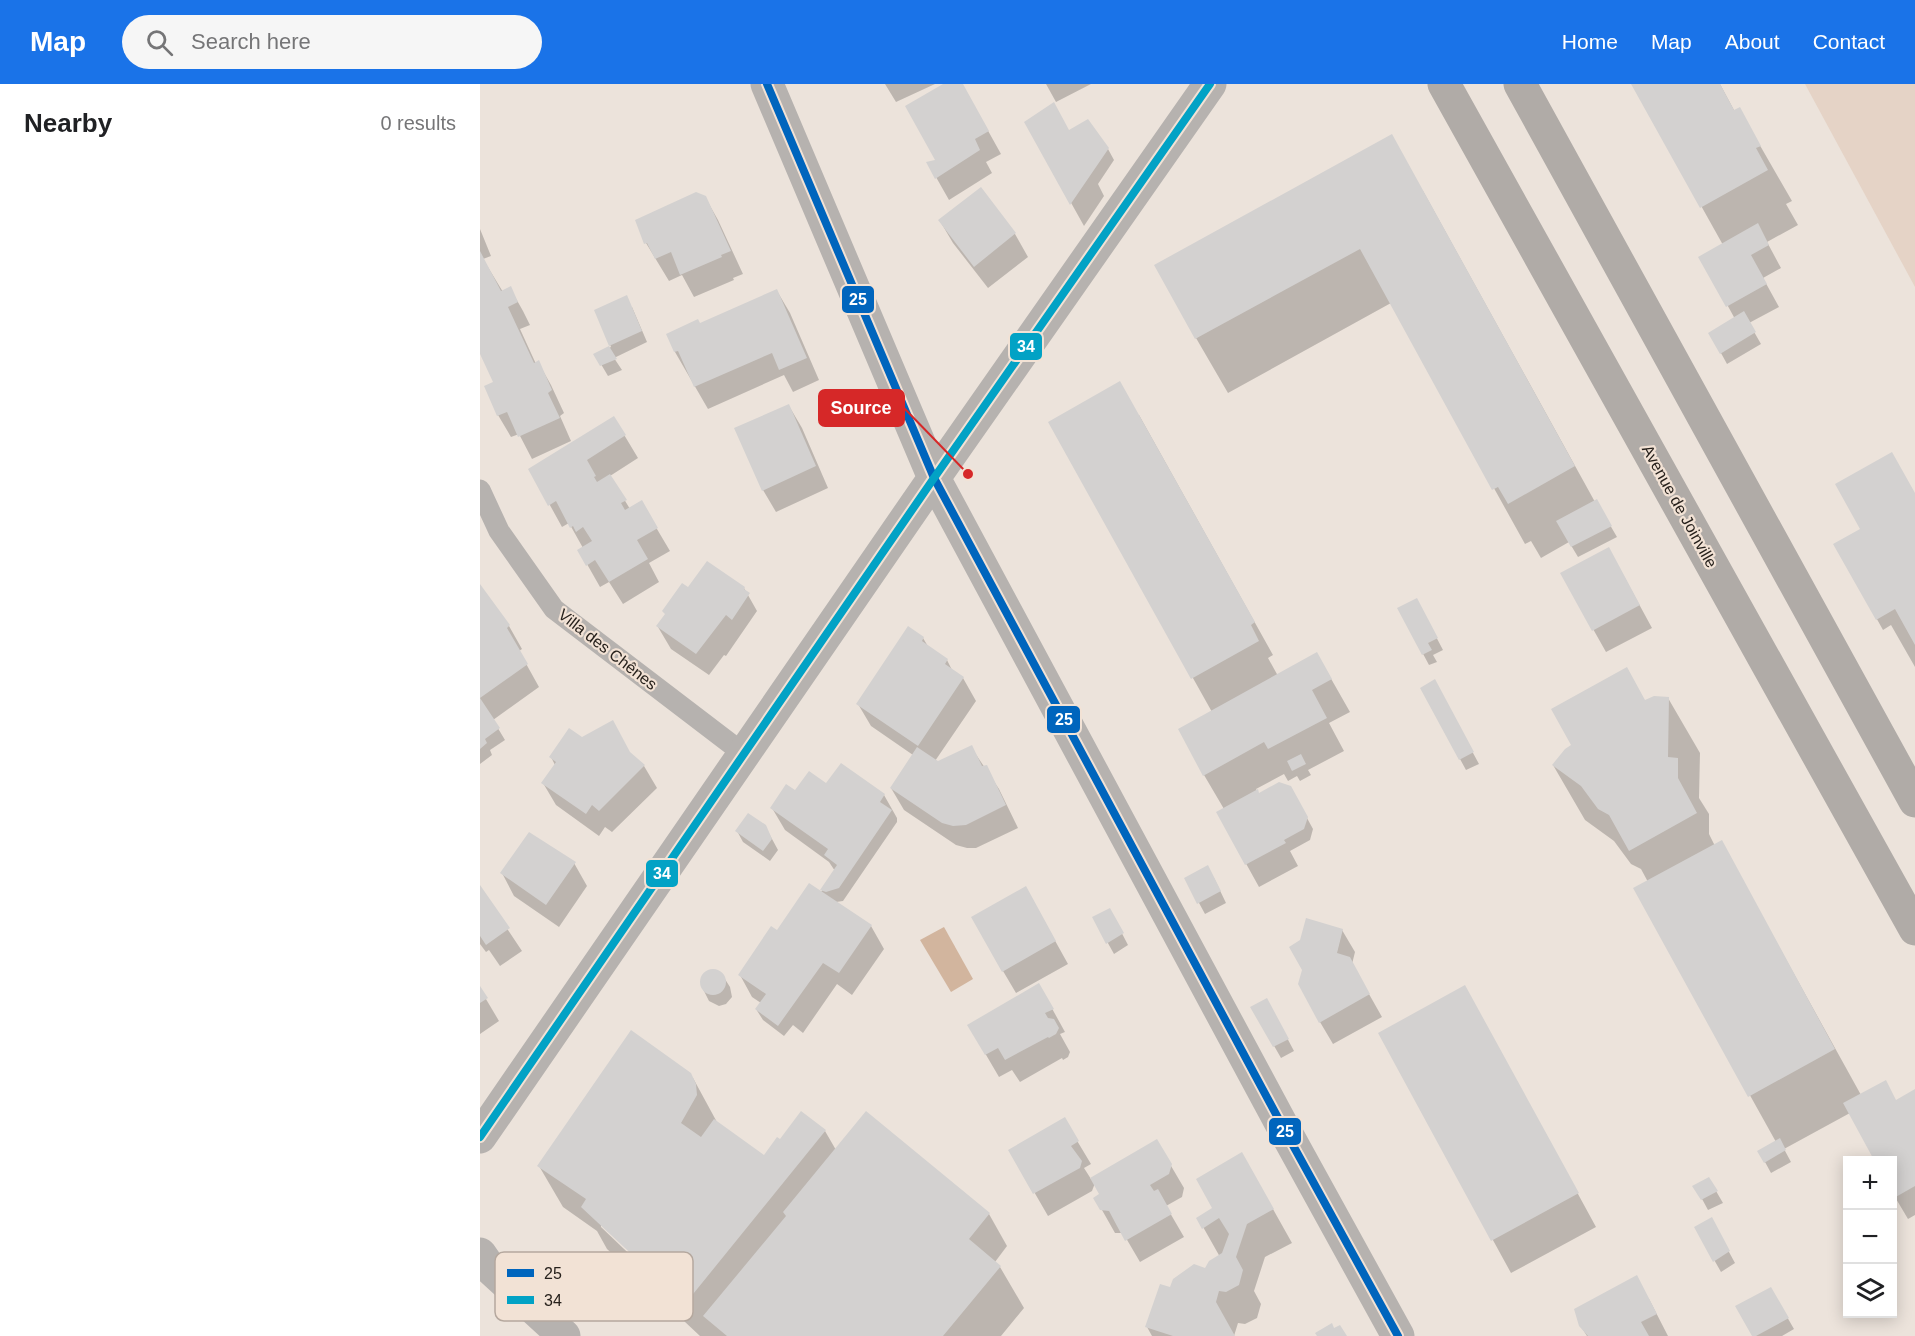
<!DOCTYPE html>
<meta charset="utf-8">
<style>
:root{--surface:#fff;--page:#f6f6f6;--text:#202124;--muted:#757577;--line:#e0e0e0;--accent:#1a73e8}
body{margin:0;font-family:Arial,sans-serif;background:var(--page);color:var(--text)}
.controls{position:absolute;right:18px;bottom:18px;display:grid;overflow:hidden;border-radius:0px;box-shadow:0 3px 15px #0003}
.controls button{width:54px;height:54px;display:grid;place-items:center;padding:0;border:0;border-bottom:2px solid var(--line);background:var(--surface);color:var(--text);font:30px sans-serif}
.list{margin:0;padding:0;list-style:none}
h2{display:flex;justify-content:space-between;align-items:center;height:78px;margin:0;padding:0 24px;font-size:26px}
h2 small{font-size:20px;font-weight:400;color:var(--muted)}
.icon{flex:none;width:33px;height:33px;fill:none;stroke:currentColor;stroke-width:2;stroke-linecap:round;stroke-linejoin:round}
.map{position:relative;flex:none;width:1435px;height:1252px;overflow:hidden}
header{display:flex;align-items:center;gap:36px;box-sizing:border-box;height:84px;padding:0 30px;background:var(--accent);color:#fff}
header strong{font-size:28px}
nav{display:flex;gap:33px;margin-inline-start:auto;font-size:21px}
.search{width:420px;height:54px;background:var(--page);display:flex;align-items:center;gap:15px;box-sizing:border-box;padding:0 21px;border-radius:33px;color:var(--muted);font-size:22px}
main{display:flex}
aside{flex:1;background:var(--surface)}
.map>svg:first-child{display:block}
.green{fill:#e5d3c6}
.water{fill:#d2b59e}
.shadow{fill:#0003;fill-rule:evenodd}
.building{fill:#d3d1d0}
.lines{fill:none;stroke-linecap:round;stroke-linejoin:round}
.lane{stroke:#b6b2af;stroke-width:21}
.street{stroke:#b6b2af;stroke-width:33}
.primary{stroke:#b0aba7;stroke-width:33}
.bus-1-casing{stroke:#f2e2d5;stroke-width:12}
.bus-2-casing{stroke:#f2e2d5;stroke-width:12}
.bus-1{stroke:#0065bd;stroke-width:8}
.bus-2{stroke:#02a2c5;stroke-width:8}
.labels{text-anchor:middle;stroke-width:4.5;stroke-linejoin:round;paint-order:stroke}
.street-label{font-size:16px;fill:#27211c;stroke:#f2e2d5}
.key{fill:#f2e2d5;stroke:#b5a89e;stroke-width:1.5}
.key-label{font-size:16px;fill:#27211c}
.leader{fill:none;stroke:#d62828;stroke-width:2}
.callout-dot{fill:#d62828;stroke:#f2e2d5;stroke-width:2}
.callout{fill:#d62828;stroke:#d62828;stroke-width:2}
.callout-label{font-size:18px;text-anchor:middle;font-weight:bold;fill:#fff}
.line-badge{stroke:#f2e2d5;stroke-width:2}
.badge-label{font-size:16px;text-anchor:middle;font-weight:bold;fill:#fff}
</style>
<header>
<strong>Map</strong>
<div class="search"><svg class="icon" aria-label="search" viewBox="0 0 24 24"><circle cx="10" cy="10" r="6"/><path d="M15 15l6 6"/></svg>Search here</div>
<nav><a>Home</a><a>Map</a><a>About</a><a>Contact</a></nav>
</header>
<main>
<aside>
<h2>Nearby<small>0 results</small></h2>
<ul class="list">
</ul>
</aside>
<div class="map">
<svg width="1435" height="1252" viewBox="0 0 1435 1252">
<rect width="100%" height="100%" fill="#ece3db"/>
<path class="green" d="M1325 0H1435V203Z"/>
<path class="water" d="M464 843 493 895 471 908 440 856Z"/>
<path class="shadow" d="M405 0H455L416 18Z
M466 0H482L521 70 506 78 512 89 469 116 448 79 457 77Z
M566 0H611L576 18Z
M1153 0H1240L1255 28 1259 25 1312 117 1306 120 1318 141 1287 158 1301 184 1283 194 1299 223 1269 239 1281 260 1247 280 1230 249 1255 235 1221 173 1243 161Z
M546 38 589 47 628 65 634 76 618 100 624 112 604 142Z
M501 106 535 150 548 173 508 204 473 159 460 137Z
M943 107 1115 418 1116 417 1137 453 1098 473 1089 458 1061 474 1051 457 1045 460 911 219 748 309 716 254Z
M225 113 238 136 263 190 253 194 254 196 214 213 202 191 189 197 166 159Z
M0 145 11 172 3 175 23 208 30 204 43 227 50 241 40 245 56 280 58 278 71 301 84 329 80 332 91 357 52 375 39 350 31 353 18 331 15 299 0 266Z
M297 207 310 229 339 296 313 308 304 291 228 325 195 268 188 250 220 241Z
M152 223 167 258 134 274 142 286 128 292 115 270 131 263 116 226Z
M309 322 322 344 348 404 296 428 283 406Z
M659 331 793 571 788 574 798 592 837 570 870 628 849 639 864 667 828 686 831 691 820 697 817 692 808 697 804 690 776 705 779 711 810 703 833 745 830 756 810 767 818 782 779 803 738 729 744 725 724 691 732 628 570 339Z
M134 334 158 374 130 392 150 425 161 418 190 467 169 479 179 498 143 520 129 498 120 503 99 466 103 464 89 439 82 443 50 385Z
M1412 370 1435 411V583L1411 541 1403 546 1355 460 1383 445Z
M1141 487 1172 544 1126 568 1082 490Z
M0 502 29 542 42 565 39 567 59 603 13 636 25 656 10 666 12 671 0 680Z
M264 504 277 527 246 572 244 571 229 591 191 565 178 543 208 505Z
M919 525 942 526 963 566 953 571 957 578 949 581Z
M443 554 449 564 467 576 473 588 483 594 496 617 455 677 458 679 491 663 519 705 538 744 496 764H487L476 761 424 726 411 704 433 671 391 642 378 620Z
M960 608 999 680 986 686 980 675Z
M1188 614 1220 669 1219 714 1229 730V750L1235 762 1241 758 1381 1011 1417 1018 1435 1007V1131L1428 1135 1412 1108V1076H1395L1370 1029 1304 1065 1311 1078 1291 1089 1279 1067 1296 1058 1155 805 1168 798 1161 785 1151 780 1134 757 1105 736 1073 681 1165 618Z
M102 655 150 670 164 682 177 704 132 748 125 743 119 752 76 721 63 699 75 681 71 673Z
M347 701 404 711 417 734V738L363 817 356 818 391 842 404 865 372 911 357 900 323 949 313 941 304 952 283 936 276 925 281 919 272 913 260 891 297 848 341 808 355 787 349 778 305 746 292 724 316 708Z
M285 742 298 766 290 777 263 758 257 747Z
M94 779 107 802 79 843 34 812 22 789Z
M734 794 746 819 725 830 706 795Z
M0 804 42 867 20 882 9 866 6 868 0 860Z
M558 826 588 880 536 909 523 887Z
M614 834 635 836 648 861 634 870Z
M862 846 875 868 872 880 902 933 853 960 840 938Z
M236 887 243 892 250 903 252 913 246 920 239 922 229 917 223 905 222 895 228 889Z
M559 901 585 948 580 950 590 968 588 973 583 976 582 974 540 998 532 986 519 993 502 964Z
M0 905 19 937 0 950Z
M787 916 814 967 801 974 772 923Z
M1003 936 1116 1143 1031 1189 900 950Z
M213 994 238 1040 284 1073 300 1057 345 1047 356 1066 509 1130 527 1162 515 1178 520 1183 544 1224 521 1252H220L127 1165 117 1147 83 1123 59 1082ZM121 1139 211 1225 209 1227 121 1143Z
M584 1035 611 1080 604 1084 611 1095 677 1058 704 1104 702 1113 686 1122 704 1153 660 1178 643 1149H635L622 1126 621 1111 615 1099 612 1107 568 1132 530 1066Z
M762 1070 812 1159 785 1173 774 1207 781 1220 777 1234 765 1240 758 1239 754 1252H672L667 1243 691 1205 726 1186 740 1173 718 1134 734 1125Z
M1229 1095 1243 1119 1228 1126 1215 1102Z
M1231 1135 1255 1179 1241 1188 1216 1144Z
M1291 1205 1314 1245 1302 1252H1274Z
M1169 1215 1188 1252H1107L1100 1241Z"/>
<path class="building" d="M463 0H483L509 47 495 55 500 66 455 95 446 78 455 76 425 22Z
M1151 0H1240L1254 26 1260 23 1281 62 1276 64 1288 86 1220 124Z
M574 18 589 46 608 35 629 64 590 121 544 38Z
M912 50 1095 382 1028 420 1018 403 1012 406 880 165 715 255 674 181Z
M501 103 536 149 494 183 458 136Z
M216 108 226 112 251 167 241 171 242 173 200 191 191 168 175 175 167 159 164 160 155 136Z
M1278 139 1289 161 1271 171 1287 200 1246 223 1218 173Z
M0 167 21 207 31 202 38 218 28 223 54 279 59 276 72 306 68 309 80 334 38 353 27 328 17 332 4 302 13 298 0 270Z
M297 205 327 274 299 286 292 269 214 303 198 267 194 268 186 250 218 235 220 239Z
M147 211 162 247 129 262 114 226Z
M1264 227 1276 248 1240 270 1228 249Z
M129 262 137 275 120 282 113 270Z
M640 297 775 538 771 541 779 557 711 595 568 338Z
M309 320 336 382 282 407 254 344Z
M134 332 146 351 107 376 116 392 114 393 117 398 130 390 147 416 141 419 145 426 162 416 178 444 157 456 168 475 129 498 115 476 106 482 97 466 112 457 103 443 96 448 93 442 90 444 76 417 68 422 48 385Z
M1412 368 1435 409V561L1415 525 1396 536 1353 460 1380 445 1355 400Z
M1117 415 1132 442 1091 463 1076 437Z
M1129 463 1160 521 1112 547 1080 489Z
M227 477 265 503 264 505 270 509 252 536 246 531 216 570 176 542 185 530 182 527 202 499 208 503Z
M0 500 30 541 27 544 48 580 0 614 20 644 5 655 7 659 0 665Z
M937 514 958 554 948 559 952 566 942 571 917 524Z
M428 542 444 553 442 557 468 575 465 580 484 593 438 662 376 620Z
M837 568 852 595 832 606 847 634 788 665 784 658 723 692 698 645Z
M1147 583 1165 616 1174 612 1189 613 1188 673 1198 674V694L1217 729 1149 767 1129 731 1118 725 1101 702 1072 681 1085 665 1091 661 1071 625Z
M955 595 994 668 979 676 940 604Z
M133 636 150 668 165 681 119 727 112 721 106 730 61 699 76 678 69 673 89 644 102 653Z
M492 661 502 682 507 681 526 721 486 741 473 742 462 739 410 704 437 663 458 677Z
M821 670 826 680 812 687 807 677Z
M361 679 405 710 400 718 412 726 359 804 346 808 340 806 357 781 344 771 348 765 290 724 306 700 315 706 329 687 346 699Z
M799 698 811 702 828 733 824 745 804 756 806 759 765 781 736 728 778 705 779 709Z
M268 729 286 741 292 755 283 767 255 747Z
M49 748 96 778 66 821 20 789Z
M1242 756 1355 965 1268 1013 1153 804Z
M728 781 741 807 717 820 704 794Z
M329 799 392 841 359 889 343 879 298 942 275 925 286 910 258 891 291 842 297 846Z
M0 801 30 844 6 861 0 852Z
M546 802 576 857 522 888 491 833Z
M630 824 644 849 626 860 612 833Z
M826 834 863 845 857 869 870 873 890 910 839 939 818 900 822 886 809 863 820 856Z
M220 898a13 13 0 1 1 26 0a13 13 0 1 1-26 0Z
M559 899 574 925 565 929 568 934 574 935 579 944 576 950 569 954 568 953 525 976 518 964 505 971 487 941Z
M985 901 1099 1109 1011 1157 898 949Z
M0 902 8 914 0 919Z
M787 914 809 955 793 963 770 923Z
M151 946 211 989 216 1000 217 1011 201 1039 221 1053 234 1035 284 1071 297 1053 300 1055 321 1027 346 1046 205 1220 101 1123 106 1115 57 1082Z
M1406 996 1416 1016 1435 1005V1102L1414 1114 1413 1077 1394 1076 1363 1019Z
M386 1027 510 1129 489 1155 521 1182 463 1252H247L223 1232 306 1132 303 1128Z
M585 1033 599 1057 591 1062 602 1077 600 1084 553 1110 528 1066Z
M1300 1054 1306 1066 1284 1079 1277 1067Z
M677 1055 692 1080 689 1090 670 1101 674 1107 678 1105 692 1130 645 1157 629 1127 620 1126 613 1114 619 1110 610 1094Z
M762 1068 794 1125 767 1140 756 1173 763 1186 759 1201 746 1208 739 1207 736 1218 755 1252H693L665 1243 680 1200 690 1203 693 1195 714 1180 725 1184 729 1177 742 1169 749 1150 739 1134 722 1145 716 1134 732 1124 716 1095Z
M1229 1093 1238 1107 1221 1116 1212 1102Z
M1232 1133 1250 1167 1233 1178 1214 1143Z
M1157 1191 1177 1230 1161 1238 1169 1252H1108L1099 1242 1094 1225Z
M1291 1203 1309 1234 1276 1252H1272L1255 1222Z
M852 1239 854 1244 860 1241 867 1252H837L835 1249Z"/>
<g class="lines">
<path class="lane" d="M0 406 19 447 74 525 264 670"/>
<path class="street" d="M287 0 454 394 804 1045 918 1252
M0 1053 454 394 730 0
M0 1170 9 1183 84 1252"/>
<path class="primary" d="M964 0 1435 845
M1040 0 1435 717"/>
<defs>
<path id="bus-1" d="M287 0 454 394 804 1045 918 1252"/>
<path id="bus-2" d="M0 1053 454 394 730 0"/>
</defs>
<use href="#bus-1" class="bus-1-casing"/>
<use href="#bus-2" class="bus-2-casing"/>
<use href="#bus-1" class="bus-1"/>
<use href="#bus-2" class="bus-2"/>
</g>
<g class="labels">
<g class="street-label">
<text transform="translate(1200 422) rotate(61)" y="6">Avenue de Joinville</text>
<text transform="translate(128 565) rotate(38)" y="6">Villa des Chênes</text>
</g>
</g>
<rect x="15" y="1168" width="198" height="69" rx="9" class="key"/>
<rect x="27" y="1185" width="27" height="8" fill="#0065bd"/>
<rect x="27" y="1212" width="27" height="8" fill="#02a2c5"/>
<g class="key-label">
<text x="64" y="1195">25</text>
<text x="64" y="1222">34</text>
</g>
<path class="leader" d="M488 390L424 324"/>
<circle class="callout-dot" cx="488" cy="390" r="6"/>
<rect class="callout" x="339" y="306" width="85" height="36" rx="6"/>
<g class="callout-label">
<text x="381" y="330">Source</text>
</g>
<g class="line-badge">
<rect x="361" y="201" width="34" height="29" rx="6" fill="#0065bd"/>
<rect x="529" y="248" width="34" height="29" rx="6" fill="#02a2c5"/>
<rect x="566" y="621" width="35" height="29" rx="6" fill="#0065bd"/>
<rect x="165" y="775" width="34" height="29" rx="6" fill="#02a2c5"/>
<rect x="788" y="1033" width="34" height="29" rx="6" fill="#0065bd"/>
</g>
<g class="badge-label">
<text x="378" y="221">25</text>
<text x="546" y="268">34</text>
<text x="584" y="641">25</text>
<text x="182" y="795">34</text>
<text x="805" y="1053">25</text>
</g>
</svg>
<div class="controls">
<button>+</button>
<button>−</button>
<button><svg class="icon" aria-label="layers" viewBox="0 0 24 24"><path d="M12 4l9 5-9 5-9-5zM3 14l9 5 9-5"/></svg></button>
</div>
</div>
</main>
